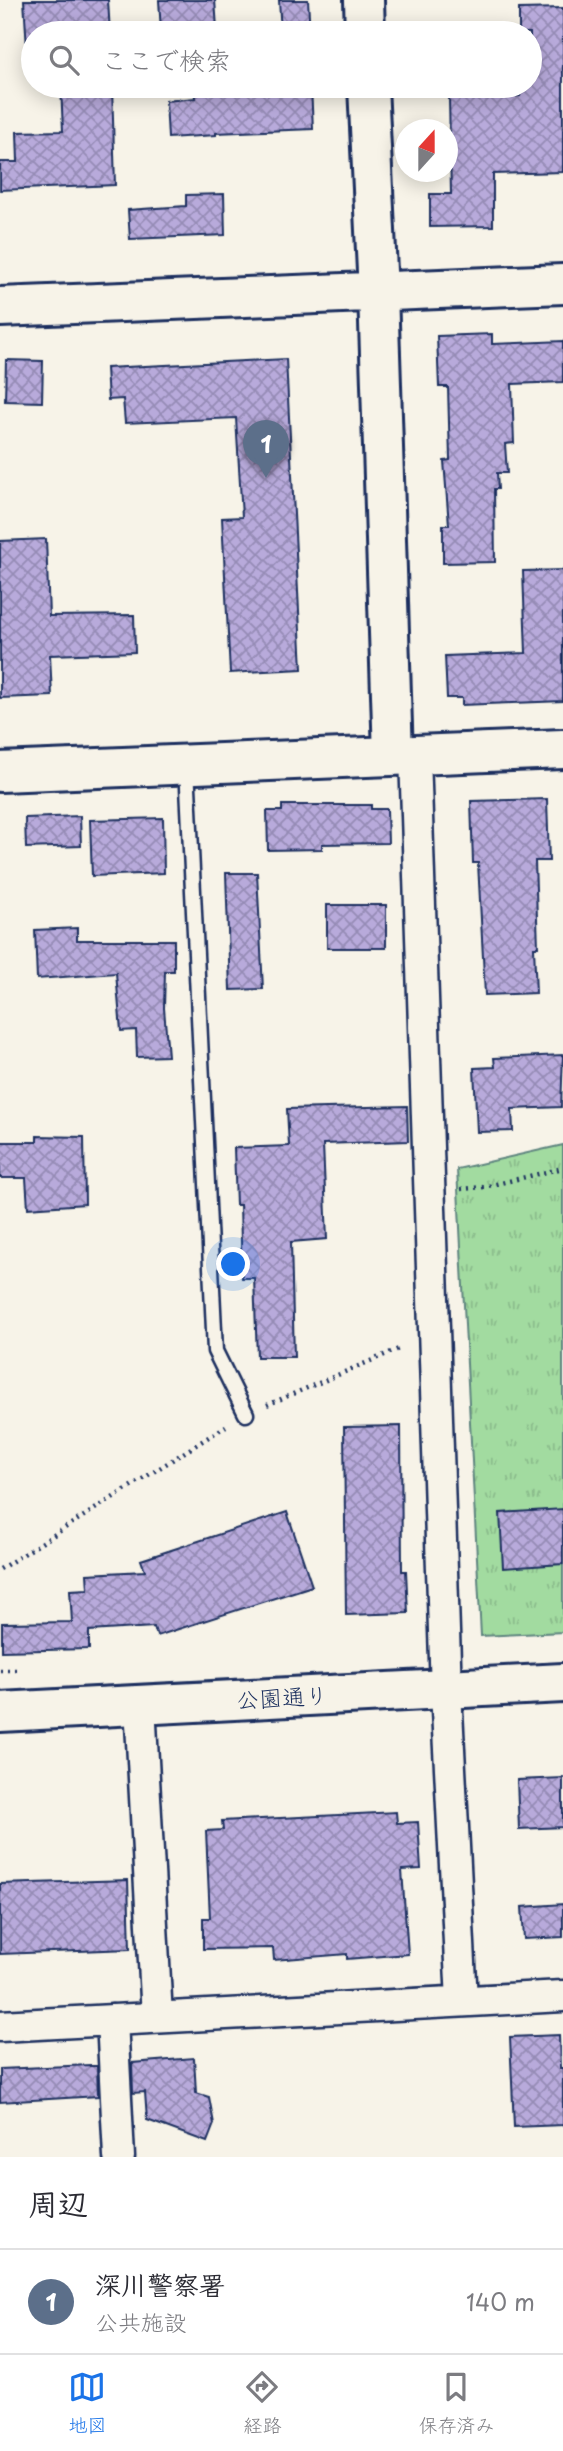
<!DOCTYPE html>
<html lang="ja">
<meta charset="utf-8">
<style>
:root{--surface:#fff;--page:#f7f7f7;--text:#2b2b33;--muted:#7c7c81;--line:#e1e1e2;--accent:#1a73e8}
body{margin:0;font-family:"Playpen Sans","Klee One",sans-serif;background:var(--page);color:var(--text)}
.compass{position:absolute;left:395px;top:119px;width:63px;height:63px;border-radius:50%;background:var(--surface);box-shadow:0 4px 18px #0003;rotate:21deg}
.you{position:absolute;left:234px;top:1265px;width:24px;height:24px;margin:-18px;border:5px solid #fff;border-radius:50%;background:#1a73e8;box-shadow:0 0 0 10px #1a73e833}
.badge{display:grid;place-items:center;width:46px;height:46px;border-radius:50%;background:var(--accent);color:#fff;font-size:23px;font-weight:700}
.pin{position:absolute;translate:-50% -58px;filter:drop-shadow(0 2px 4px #0008)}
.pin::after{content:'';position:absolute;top:37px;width:24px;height:21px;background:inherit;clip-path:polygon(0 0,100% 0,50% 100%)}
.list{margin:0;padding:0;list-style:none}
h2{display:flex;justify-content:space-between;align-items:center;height:91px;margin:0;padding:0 28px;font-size:30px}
h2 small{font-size:23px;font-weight:400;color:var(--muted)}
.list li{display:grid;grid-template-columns:46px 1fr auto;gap:21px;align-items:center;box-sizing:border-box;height:105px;padding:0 28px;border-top:2px solid var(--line)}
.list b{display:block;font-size:26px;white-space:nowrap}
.list p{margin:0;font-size:23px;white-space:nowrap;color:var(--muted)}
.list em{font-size:23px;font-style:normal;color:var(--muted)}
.icon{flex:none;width:38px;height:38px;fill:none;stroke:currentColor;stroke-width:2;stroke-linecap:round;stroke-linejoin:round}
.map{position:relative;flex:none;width:563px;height:2157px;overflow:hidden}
.search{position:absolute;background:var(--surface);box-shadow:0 4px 18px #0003;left:21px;right:21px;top:21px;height:77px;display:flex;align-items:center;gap:18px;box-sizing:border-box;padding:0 24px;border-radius:38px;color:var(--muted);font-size:26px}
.sheet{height:196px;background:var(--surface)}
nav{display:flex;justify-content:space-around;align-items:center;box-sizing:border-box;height:98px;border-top:2px solid var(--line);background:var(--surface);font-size:19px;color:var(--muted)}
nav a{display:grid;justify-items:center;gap:4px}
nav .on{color:var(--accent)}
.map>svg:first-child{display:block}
.park{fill:url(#park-tufts);stroke:#5e857f;stroke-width:2}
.building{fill:url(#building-cross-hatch);stroke:#1b2f5e;stroke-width:2}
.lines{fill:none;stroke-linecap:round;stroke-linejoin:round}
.lane-casing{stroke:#1b2f5e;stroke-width:19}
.street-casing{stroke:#1b2f5e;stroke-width:35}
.secondary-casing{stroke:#1b2f5e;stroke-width:44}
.path{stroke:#1b2f5e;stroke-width:4.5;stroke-dasharray:2 5;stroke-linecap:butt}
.lane{stroke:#f7f3e8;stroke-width:14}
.street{stroke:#f7f3e8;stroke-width:30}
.secondary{stroke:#f7f3e8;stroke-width:38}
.labels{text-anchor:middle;stroke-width:6;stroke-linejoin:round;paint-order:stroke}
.street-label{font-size:23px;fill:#1b2f5e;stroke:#f7f3e8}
</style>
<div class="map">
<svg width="563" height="2157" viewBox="0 0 563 2157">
<defs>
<pattern id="park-tufts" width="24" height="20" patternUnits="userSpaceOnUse" patternTransform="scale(1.75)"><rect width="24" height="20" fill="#a2dba0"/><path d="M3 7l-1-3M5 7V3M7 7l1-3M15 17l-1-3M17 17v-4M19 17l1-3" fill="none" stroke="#8bbc8c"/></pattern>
<pattern id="building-cross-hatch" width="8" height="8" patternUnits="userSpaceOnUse" patternTransform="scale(1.75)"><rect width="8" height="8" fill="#b8aadb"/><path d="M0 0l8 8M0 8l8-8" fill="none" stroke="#958bb5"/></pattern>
</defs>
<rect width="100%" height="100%" fill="#f7f3e8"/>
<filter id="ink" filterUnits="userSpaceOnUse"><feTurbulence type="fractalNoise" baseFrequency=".0143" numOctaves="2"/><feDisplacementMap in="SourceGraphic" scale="14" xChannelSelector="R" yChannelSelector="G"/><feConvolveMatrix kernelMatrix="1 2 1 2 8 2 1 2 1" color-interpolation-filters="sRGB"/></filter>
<g filter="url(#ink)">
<path class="park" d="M563 1145V1632L481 1636 457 1169Z"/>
<path class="building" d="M24 0H108L110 33H33V49H27Z
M159 0H215L217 28 161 31Z
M279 0H308L310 33H281Z
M563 8V172L493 174V226L430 227V194H451L449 98 520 96V86H530V33H519V9Z
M61 86H112L115 185 0 190V162H18L17 132 63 131Z
M217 86H311L313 129 216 133V135L168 138 166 101 195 98 194 88Z
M224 194 225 235 130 239 128 210 186 206V195Z
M492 334V344L563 341V382L512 384 514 443 505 444 507 473H497L498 489H494L495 562 443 563V525H449L444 461 450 460 448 387H439L437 336Z
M286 359 302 669 230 673 222 518 242 517 236 418 125 423 123 399 108 400 106 368Z
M6 360 43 361 42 402 5 401Z
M46 539 49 616 134 615 135 652 50 655 52 696 0 698V541Z
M563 570V701L462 705V698H447L445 656 526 653 523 571Z
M547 799 549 861H535L538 947H534L536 993 485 995 478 863H473L471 801Z
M282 805H371V809H387L388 843 322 844V849L268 850 267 811H282Z
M80 816 81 846 26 848 25 818Z
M163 818 164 873 92 876 90 820Z
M226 873H257L263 989 230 990Z
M327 905H386V948H327Z
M77 928V940H174V971H165L164 1008 168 1056 137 1057 136 1030 121 1031 116 973 37 979 35 930Z
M563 1055 561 1107 512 1109 513 1131 477 1132 474 1068 495 1067 494 1058Z
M407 1106 408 1141 323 1144 327 1239 291 1242 294 1357H257L254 1278H242L240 1205H236L234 1148 289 1146 287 1109Z
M37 1136 84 1137 85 1204 28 1208 26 1178H0V1142H37Z
M401 1426 402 1571H406L408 1613 346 1615 344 1427Z
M563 1509V1564L503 1568 500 1513Z
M287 1512 312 1586 157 1636 154 1627 89 1631V1649L2 1651V1623L72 1622 70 1590 88 1589 87 1574 145 1571 141 1560Z
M563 1778V1827L519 1829 517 1780Z
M396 1812 397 1823 418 1822 421 1869 402 1870 408 1954 347 1959V1954L274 1960 273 1948 203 1949V1918H210L206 1831 223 1830 222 1821Z
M128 1880 130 1949 0 1954V1884Z
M563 1904V1937L524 1939 522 1907Z
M559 2035 560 2068H563V2125L514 2127 510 2037Z
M194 2058 196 2093 209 2097 214 2124 207 2142 147 2120 145 2092 133 2093 132 2063Z
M90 2065V2066H97L98 2096 0 2102V2069Z"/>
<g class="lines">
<defs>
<path id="lane" d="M187 766 215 1351 246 1414"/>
<path id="street" d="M415 755 446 1691 462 2001
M140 1705 157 2017
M112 2020 119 2157
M0 2026 563 1996"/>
<path id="secondary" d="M364 0 365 33
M368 86 378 292 393 756
M0 307 563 284
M0 772 563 749
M0 1712 563 1683"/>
</defs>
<use href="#lane" class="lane-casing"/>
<use href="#street" class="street-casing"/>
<use href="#secondary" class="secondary-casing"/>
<path class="path" d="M461 1189 484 1187 563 1168
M267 1405 401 1348
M0 1569 226 1426
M0 1670H20"/>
<use href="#lane" class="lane"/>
<use href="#street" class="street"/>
<use href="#secondary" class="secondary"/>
</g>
</g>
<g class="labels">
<g class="street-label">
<text transform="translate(282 1698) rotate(-3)" y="8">公園通り</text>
</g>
</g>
</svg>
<svg class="compass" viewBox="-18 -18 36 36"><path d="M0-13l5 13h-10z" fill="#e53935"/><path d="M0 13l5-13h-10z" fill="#7c7c81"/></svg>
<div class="you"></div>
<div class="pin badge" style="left:266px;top:478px;background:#5c6f8a">1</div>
<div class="search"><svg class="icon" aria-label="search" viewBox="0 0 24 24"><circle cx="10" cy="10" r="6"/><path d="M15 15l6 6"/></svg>ここで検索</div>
</div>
<section class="sheet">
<h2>周辺<small></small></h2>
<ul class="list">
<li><span class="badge" style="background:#5c6f8a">1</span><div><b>深川警察署</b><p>公共施設</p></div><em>140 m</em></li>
</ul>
</section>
<nav>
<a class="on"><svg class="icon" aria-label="map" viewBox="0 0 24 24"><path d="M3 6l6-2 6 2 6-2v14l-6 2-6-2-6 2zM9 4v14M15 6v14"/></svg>地図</a>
<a><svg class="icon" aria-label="directions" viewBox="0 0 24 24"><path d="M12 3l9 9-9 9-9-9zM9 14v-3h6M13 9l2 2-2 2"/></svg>経路</a>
<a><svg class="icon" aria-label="saved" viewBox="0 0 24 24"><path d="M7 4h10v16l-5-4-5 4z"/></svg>保存済み</a>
</nav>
